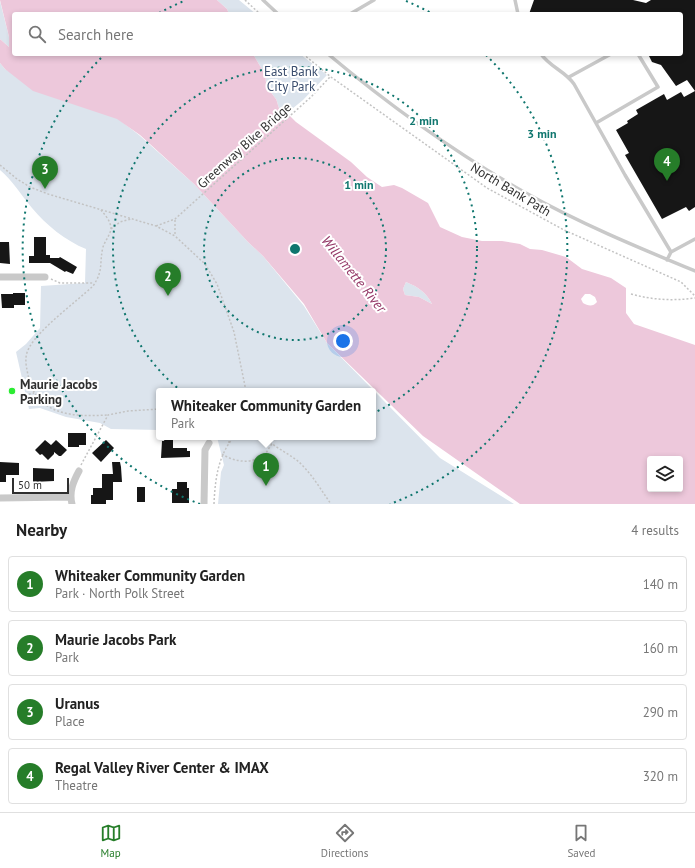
<!DOCTYPE html>
<meta charset="utf-8">
<style>
:root{--surface:#fff;--page:#f6f6f6;--text:#222;--muted:#767676;--line:#e0e0e0;--accent:#267d29}
body{margin:0;font-family:"PT Sans",sans-serif;background:var(--page);color:var(--text)}
.controls{position:absolute;right:12px;bottom:12px;display:grid;overflow:hidden;border-radius:4px;box-shadow:0 2px 6px #0003}
.controls button{width:36px;height:36px;display:grid;place-items:center;padding:0;border:0;border-bottom:1px solid var(--line);background:var(--surface);color:var(--text);font:20px sans-serif}
.scale{position:absolute;left:12px;bottom:10px;width:57px;box-sizing:border-box;padding-left:4px;border:2px solid #2f2f2f;border-top:0;font-size:11px;line-height:14px;white-space:nowrap;color:#2f2f2f;-webkit-text-stroke:3px #fff;paint-order:stroke}
.you{position:absolute;left:343px;top:341px;width:14px;height:14px;margin:-10px;border:3px solid #fff;border-radius:50%;background:#1a73e8;box-shadow:0 0 0 6px #1a73e833}
.badge{display:grid;place-items:center;width:26px;height:26px;border-radius:50%;background:var(--accent);color:#fff;font-size:13px;font-weight:700}
.pin{position:absolute;translate:-50% -33px;filter:drop-shadow(0 1px 2px #0008)}
.pin::after{content:'';position:absolute;top:21px;width:14px;height:12px;background:inherit;clip-path:polygon(0 0,100% 0,50% 100%)}
.popup{position:absolute;left:156px;top:388px;width:220px;height:52px;box-sizing:border-box;display:grid;place-content:center;border-radius:4px;background:var(--surface);filter:drop-shadow(0 1px 3px #0005);font-size:13px;white-space:nowrap;color:var(--muted)}
.popup b{font-size:15px;color:var(--text)}
.popup::after{content:'';position:absolute;left:50%;top:100%;margin-left:-8px;border:8px solid transparent;border-top-color:var(--surface)}
.list{margin:0;padding:0;list-style:none}
h2{display:flex;justify-content:space-between;align-items:center;height:52px;margin:0;padding:0 16px;font-size:17px}
h2 small{font-size:13px;font-weight:400;color:var(--muted)}
.list li{display:grid;grid-template-columns:26px 1fr auto;gap:12px;align-items:center;box-sizing:border-box;height:56px;margin:0 8px 8px;padding:0 8px;border:1px solid var(--line);border-radius:4px}
.list b{display:block;font-size:15px;white-space:nowrap}
.list p{margin:0;font-size:13px;white-space:nowrap;color:var(--muted)}
.list em{font-size:13px;font-style:normal;color:var(--muted)}
.icon{flex:none;width:22px;height:22px;fill:none;stroke:currentColor;stroke-width:2;stroke-linecap:round;stroke-linejoin:round}
.map{position:relative;flex:none;width:695px;height:504px;overflow:hidden}
.search{position:absolute;background:var(--surface);box-shadow:0 2px 6px #0003;left:12px;right:12px;top:12px;height:44px;display:flex;align-items:center;gap:10px;box-sizing:border-box;padding:0 14px;border-radius:4px;color:var(--muted);font-size:15px}
.sheet{height:308px;background:var(--surface)}
nav{display:flex;justify-content:space-around;align-items:center;box-sizing:border-box;height:56px;border-top:1px solid var(--line);background:var(--surface);font-size:11px;color:var(--muted)}
nav a{display:grid;justify-items:center;gap:2px}
nav .on{color:var(--accent)}
.map>svg:first-child{display:block}
.green{fill:#dce4ed}
.water{fill:#edc8db;fill-rule:evenodd}
.building{fill:#161616}
.lines{fill:none;stroke-linecap:round;stroke-linejoin:round}
.path{stroke:#c3c3c3;stroke-width:1.5;stroke-dasharray:2 2;stroke-linecap:butt}
.lane{stroke:#c9c9c9;stroke-width:3.5}
.street{stroke:#c9c9c9;stroke-width:7}
.ring{fill:none;stroke:#0f766e;stroke-width:2;stroke-dasharray:2 4}
.poi-dot{fill:#2bec32;stroke:#fff;stroke-width:1.5}
.labels{text-anchor:middle;stroke-width:4;stroke-linejoin:round;paint-order:stroke}
.park-label{font-size:13px;fill:#3a4d6d;stroke:#fff}
.street-label{font-size:13px;fill:#2f2f2f;stroke:#fff}
.poi-label{font-size:13px;font-weight:bold;fill:#2f2f2f;stroke:#fff;text-anchor:start}
.water-label{font-size:14px;font-style:italic;fill:#953968;stroke:#fff}
.centre{fill:#0f766e;stroke:#fff;stroke-width:2}
.ring-label{font-size:12px;text-anchor:middle;font-weight:bold;fill:#0f766e;stroke:#fff;stroke-width:4;stroke-linejoin:round;paint-order:stroke}
</style>
<div class="map">
<svg width="695" height="504" viewBox="0 0 695 504">
<rect width="100%" height="100%" fill="#fff"/>
<path class="green" d="M217 0H239L256 14H229L227 9Z
M0 1 9 37V47L0 39Z
M253 54H300L327 75 303 100 287 113C284 113 283 114 281 111 278 108 278 103 276 99 271 92 264 85 266 76Z
M0 63 5 69 56 98 117 118 139 135 194 184 248 242 263 256 304 306 327 343 440 458 514 504H218L221 472 224 465 217 437H373V391H159V430L111 429 100 423 66 417 40 408 29 409 16 352 26 344 40 328 41 286 85 283 86 249C66 241 46 225 32 208 21 195 13 181 0 170Z
M406 282C418 287 426 292 432 304L419 297 405 295 403 289Z"/>
<path class="water" d="M0 0H217L227 9 229 14H14V54H253L266 76C264 85 271 92 276 99 278 103 278 108 281 111 283 114 284 113 287 113L296 122 351 162 367 177 382 187 394 185 402 188 428 203 440 227 462 237 482 241H502L520 244 530 249 542 250 566 257 582 269 611 278 626 288V313L634 324 695 345V504H520L423 436 327 343 304 304 263 256 248 242 194 184 140 135 117 119 33 91 5 69 0 63V39L9 47V37ZM406 282C418 287 426 292 432 304L419 297 405 295 403 289ZM585 294H590L595 297 597 302C593 307 588 306 583 303L581 299ZM650 459H680V489H650Z"/>
<path class="building" d="M534 0H633L646 3 651 0H695V91L687 80 676 86 661 65 652 62 648 54H681V14H529Z
M695 91V207L689 211 686 207 662 219 625 155 629 153 616 130 628 123 627 121 638 114 636 110 664 94 667 100 681 92 684 97Z
M34 237H46V255H50V258H59L60 257 77 267 73 274 66 271 65 272 50 263H29V256H34Z
M0 242H9L10 264 0 263Z
M13 293H25V305H14V308H2L1 294H13Z
M68 433H86V445H79V447H68Z
M165 438H173V448H187V451H190V457L161 458 162 441H164Z
M45 440 51 445 56 440 67 450 61 456H59L54 452V454L48 460 42 454 40 455 35 450Z
M106 440 114 448 101 462 92 453Z
M0 462 19 463V475H6V482H0Z
M112 462H120L121 467 122 482H113V500H106V504H91V495H93V488H102V474H113Z
M33 468 54 469V481L33 482Z
M177 482H187V488H189V503H172V489H177Z
M137 487H145V502H137Z"/>
<g class="lines">
<path class="path" d="M245 0 260 14
M303 54 331 77 487 188 564 230 681 282 695 296
M0 165 17 179 30 187 48 194 156 226 175 236 205 264 217 284 234 332 246 391
M101 210C105 215 111 221 111 229 110 235 105 241 103 247 99 263 104 270 93 286 76 302 39 329 29 348 24 357 26 365 28 375 36 416 74 417 108 415
M175 220V236
M156 226 175 219 311 97 330 77
M111 229 120 222 131 219
M51 279 60 283H94
M631 294C653 300 673 301 695 298
M21 396 34 393
M264 437C274 447 288 453 299 462 312 474 321 490 331 504
M229 443V437
M222 454C234 462 253 465 264 454 268 452 269 447 272 444
M81 465 108 415 128 411 159 409
M214 504C215 480 218 455 234 437"/>
<path class="lane" d="M263 0 278 14
M515 0 518 14
M350 14 374 0
M328 54C389 105 454 152 524 192 579 223 637 247 695 271
M541 54C550 67 565 71 574 84L625 175 671 252
M569 77 611 54
M596 123 658 87 638 54
M667 260 671 252 695 239"/>
<path class="street" d="M0 277H45
M0 498 70 497
M72 504C69 492 73 482 79 471
M204 504 205 450 209 443"/>
</g>
<g class="ring">
<circle cx="295" cy="249" r="91"/>
<circle cx="295" cy="249" r="182"/>
<path d="M200 504A272 272 0 0 1 104 55M159 13A272 272 0 0 1 184 1M406 1A272 272 0 0 1 431 13M486 55A272 272 0 0 1 390 504"/>
</g>
<circle class="poi-dot" cx="12" cy="391" r="4"/>
<g class="labels">
<g class="park-label">
<text x="291" y="76">East Bank<tspan x="291" dy="15">City Park</tspan></text>
</g>
<g class="street-label">
<text transform="translate(244 145) rotate(-42)" y="5">Greenway Bike Bridge</text>
<text transform="translate(511 189) rotate(31)" y="5">North Bank Path</text>
</g>
<g class="poi-label">
<text x="20" y="389">Maurie Jacobs<tspan x="20" dy="15">Parking</tspan></text>
</g>
<g class="water-label">
<text transform="translate(354 274) rotate(51)" y="5">Willamette River</text>
</g>
</g>
<circle cx="295" cy="249" r="6" class="centre"/>
<g class="ring-label">
<text x="424" y="125">2 min</text>
<text x="542" y="138">3 min</text>
<text x="359" y="189">1 min</text>
</g>
</svg>
<div class="controls">
<button><svg class="icon" aria-label="layers" viewBox="0 0 24 24"><path d="M12 4l9 5-9 5-9-5zM3 14l9 5 9-5"/></svg></button>
</div>
<div class="scale">50 m</div>
<div class="you"></div>
<div class="pin badge" style="left:266px;top:486px">1</div>
<div class="popup"><b>Whiteaker Community Garden</b>Park</div>
<div class="pin badge" style="left:168px;top:296px">2</div>
<div class="pin badge" style="left:45px;top:189px">3</div>
<div class="pin badge" style="left:667px;top:181px">4</div>
<div class="search"><svg class="icon" aria-label="search" viewBox="0 0 24 24"><circle cx="10" cy="10" r="6"/><path d="M15 15l6 6"/></svg>Search here</div>
</div>
<section class="sheet">
<h2>Nearby<small>4 results</small></h2>
<ul class="list">
<li><span class="badge">1</span><div><b>Whiteaker Community Garden</b><p>Park · North Polk Street</p></div><em>140 m</em></li>
<li><span class="badge">2</span><div><b>Maurie Jacobs Park</b><p>Park</p></div><em>160 m</em></li>
<li><span class="badge">3</span><div><b>Uranus</b><p>Place</p></div><em>290 m</em></li>
<li><span class="badge">4</span><div><b>Regal Valley River Center &amp; IMAX</b><p>Theatre</p></div><em>320 m</em></li>
</ul>
</section>
<nav>
<a class="on"><svg class="icon" aria-label="map" viewBox="0 0 24 24"><path d="M3 6l6-2 6 2 6-2v14l-6 2-6-2-6 2zM9 4v14M15 6v14"/></svg>Map</a>
<a><svg class="icon" aria-label="directions" viewBox="0 0 24 24"><path d="M12 3l9 9-9 9-9-9zM9 14v-3h6M13 9l2 2-2 2"/></svg>Directions</a>
<a><svg class="icon" aria-label="saved" viewBox="0 0 24 24"><path d="M7 4h10v16l-5-4-5 4z"/></svg>Saved</a>
</nav>
